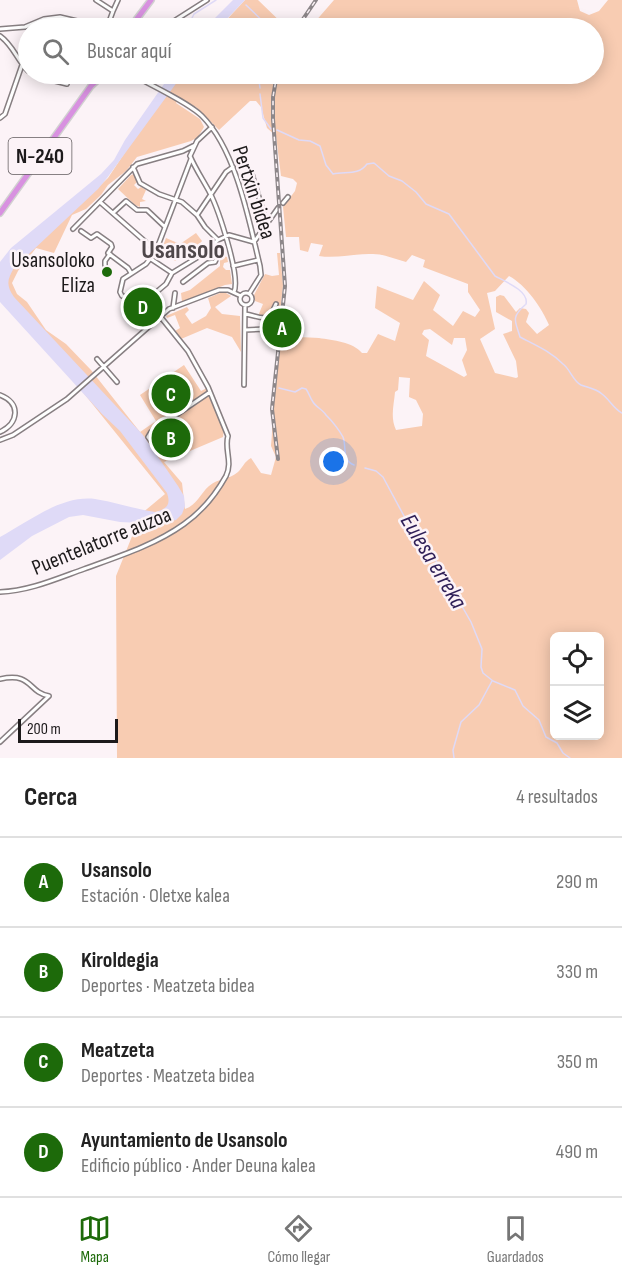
<!DOCTYPE html>
<html lang="es">
<meta charset="utf-8">
<style>
:root{--surface:#fff;--page:#f6f6f6;--text:#222;--muted:#767676;--line:#e0e0e0;--accent:#1d6a0a}
body{margin:0;font-family:"Sofia Sans Condensed",sans-serif;background:var(--page);color:var(--text)}
.controls{position:absolute;right:18px;bottom:18px;display:grid;overflow:hidden;border-radius:9px;box-shadow:0 3px 15px #0003}
.controls button{width:54px;height:54px;display:grid;place-items:center;padding:0;border:0;border-bottom:2px solid var(--line);background:var(--surface);color:var(--text);font:30px sans-serif}
.scale{position:absolute;left:18px;bottom:15px;width:100px;box-sizing:border-box;padding-left:6px;border:3px solid #1d1a1b;border-top:0;font-size:16px;line-height:21px;white-space:nowrap;color:#1d1a1b;-webkit-text-stroke:4px #fcf3f7;paint-order:stroke}
.you{position:absolute;left:334px;top:462px;width:21px;height:21px;margin:-15px;border:4px solid #fff;border-radius:50%;background:#1a73e8;box-shadow:0 0 0 9px #1a73e833}
.badge{display:grid;place-items:center;width:39px;height:39px;border-radius:50%;background:var(--accent);color:#fff;font-size:20px;font-weight:700}
.pin{position:absolute;translate:-50% -50%;border:3px solid #fff;box-shadow:0 2px 6px #0006}
.list{margin:0;padding:0;list-style:none}
h2{display:flex;justify-content:space-between;align-items:center;height:78px;margin:0;padding:0 24px;font-size:26px}
h2 small{font-size:20px;font-weight:400;color:var(--muted)}
.list li{display:grid;grid-template-columns:39px 1fr auto;gap:18px;align-items:center;box-sizing:border-box;height:90px;padding:0 24px;border-top:2px solid var(--line)}
.list b{display:block;font-size:22px;white-space:nowrap}
.list p{margin:0;font-size:20px;white-space:nowrap;color:var(--muted)}
.list em{font-size:20px;font-style:normal;color:var(--muted)}
.icon{flex:none;width:33px;height:33px;fill:none;stroke:currentColor;stroke-width:2;stroke-linecap:round;stroke-linejoin:round}
.map{position:relative;flex:none;width:622px;height:758px;overflow:hidden}
.search{position:absolute;background:var(--surface);box-shadow:0 3px 15px #0003;left:18px;right:18px;top:18px;height:66px;display:flex;align-items:center;gap:15px;box-sizing:border-box;padding:0 21px;border-radius:33px;color:var(--muted);font-size:22px}
.sheet{height:438px;background:var(--surface)}
nav{display:flex;justify-content:space-around;align-items:center;box-sizing:border-box;height:84px;border-top:2px solid var(--line);background:var(--surface);font-size:16px;color:var(--muted)}
nav a{display:grid;justify-items:center;gap:3px}
nav .on{color:var(--accent)}
.map>svg:first-child{display:block}
.green{fill:#f8ccb2;fill-rule:evenodd}
.water{fill:#dfdaf7}
.lines{fill:none;stroke-linecap:round;stroke-linejoin:round}
.stream{stroke:#dfdaf7;stroke-width:1.5}
.minor-casing{stroke:#877f82;stroke-width:6}
.highway-casing{stroke:#d2d1d1;stroke-width:8}
.minor{stroke:#fff;stroke-width:3}
.highway{stroke:#d891e0;stroke-width:5}
.rail-casing{stroke:#8d878a;stroke-width:4}
.rail{stroke:#fcf3f7;stroke-width:1.5;stroke-dasharray:4.5;stroke-linecap:butt}
.poi-dot{fill:#1d6a0a;stroke:#fcf3f7;stroke-width:2}
.labels{text-anchor:middle;stroke-width:5;stroke-linejoin:round;paint-order:stroke}
.shield{fill:#fcf3f7;stroke:#605b5d;stroke-width:1.5}
.shield-label{font-size:21px;font-weight:bold;fill:#1d1a1b}
.street-label{font-size:22px;fill:#1d1a1b;stroke:#fcf3f7}
.poi-label{font-size:22px;fill:#1d1a1b;stroke:#fcf3f7;text-anchor:end}
.water-label{font-size:24px;font-style:italic;fill:#2f1f57;stroke:#fcf3f7}
.quarter-label{font-size:26px;font-weight:bold;fill:#4f474a;stroke:#fcf3f7}
</style>
<div class="map">
<svg width="622" height="758" viewBox="0 0 622 758">
<rect width="100%" height="100%" fill="#fcf3f7"/>
<path class="green" d="M245 0H258L287 28H219Z
M334 0H577L580 11 589 15 599 11 608 0H622V758H117L116 576 141 514 165 494 44 344 0 280 108 178 171 83 179 74H594V28H312L314 23ZM179 98 196 107 219 130 250 101H256L261 107 267 128 276 136 281 176 293 179 297 183 295 191 283 207 286 237H299L300 250 308 252 311 243 323 245 319 256C337 259 355 253 373 254 384 254 395 259 406 262L412 255 425 260 423 267 468 284V292L480 310 475 317 463 311 453 326 433 310 440 295 424 281 413 300 377 286 375 308 400 323 395 341 378 334 367 353H362C353 342 333 340 319 338 309 338 291 335 282 340 272 346 274 429 271 446L276 457 271 475 261 473 251 458C244 462 243 467 238 472 229 480 218 478 209 486 200 494 197 505 185 509L182 483 164 462 223 437 224 429 207 388 201 391 184 365 140 395 156 421 140 432 91 370 66 344 46 330 27 302 17 294 12 283 18 271 36 248 54 253 72 215 86 209 101 195 108 185 126 171 137 157 191 141 198 137 204 127 200 119 176 103ZM509 276C526 285 542 308 549 325L537 334 526 322 529 313 526 309 520 308 516 312 504 296 500 295 496 297V312L512 321V331L503 334 516 361 518 377 516 378 495 373 480 339 495 329 487 293 495 291ZM430 329 452 345 454 338H465L467 350 462 360 467 375 464 377 426 356 429 340 422 334 424 330ZM399 377 410 378 409 397 416 400 423 414 422 426 396 430C390 417 394 405 395 392L398 390ZM554 636H600V736H554Z
M134 174 137 182 134 185 138 189 141 187 146 190 142 199 146 201 140 202V207L135 205 118 189 131 175Z
M196 233 202 241 198 246 175 261 161 251 166 238 180 244Z
M277 253H280L283 285 280 312 278 314 280 315V319L263 318 258 316 263 304 255 301 254 295 265 274 272 276 279 275Z
M224 256 227 257 228 262 224 263 223 267 226 270H230L232 284 225 285 182 302 181 293 190 290 220 266V259Z
M220 293H226L231 296 215 307 222 314 240 316 241 352 232 337 207 328 181 339 175 331 180 328 175 315 167 318 166 316 187 307 189 310 185 314 192 324 206 316 211 308 208 298Z"/>
<path class="water" d="M233 0H245L218 28H205Z
M171 74H183L107 178 98 189 14 268C7 280 6 285 14 297L143 435 178 486 184 496 185 506 182 514 176 520 159 524 120 522 83 515 69 517 32 536 0 560V537C28 522 61 495 95 499 115 502 135 509 155 512 167 509 171 505 167 493L120 431 102 414 0 302V262L11 248 101 174 114 160 125 140Z"/>
<g class="lines">
<path class="stream" d="M246 5 270 28
M194 21 192 18 194 14 216 0
M258 74 260 88
M260 94 263 118 271 129
M277 130 299 140 310 141 320 146 326 165 333 174C346 171 358 176 367 164L374 163 389 176 402 181 416 192 426 204 449 214 495 276C506 282 529 291 526 304
M525 305C510 318 516 322 520 337 535 345 550 351 563 364 570 369 573 381 581 385 588 388 595 388 602 394 610 400 613 408 622 413
M279 388 295 392 302 388 306 389C309 393 310 398 313 402 316 407 323 410 326 415 332 421 339 430 343 437 347 447 341 460 354 465
M365 468 376 471 383 477 404 516 436 561 471 622 482 649 481 667 483 673 493 681 515 690 523 706 539 720 546 737 557 743 563 753 570 758
M454 758 453 750 461 722 479 705 492 681"/>
<defs>
<path id="minor" d="M96 0 113 11 118 0
M174 21 207 0
M109 22 113 11
M0 29 25 27 44 19 60 17 77 21 88 28
M0 36C13 45 17 60 28 71
M33 74 39 77 67 84 70 74
M131 74C150 85 188 102 202 116 236 150 249 220 260 266L261 275 249 294
M0 118 5 114 22 65 28 54
M190 156C195 168 203 180 210 193 218 209 241 276 234 292
M190 156 197 141 212 127
M133 167 140 183 159 194 182 202 197 215 205 227 218 240 229 235 254 242 278 208
M252 174 267 224
M100 202 156 251
M283 203 288 197
M113 213 126 201 137 210H147L165 227
M197 215 226 172 233 167
M73 229 137 164 183 151 195 145
M81 231 91 238 97 234 111 244 112 247 108 253 128 268 131 273
M151 259 172 273
M105 265V261L110 254
M233 266 258 260
M183 282 208 263 215 262 218 255 212 246
M240 299a6 6 0 1 1 12 0a6 6 0 1 1-12 0Z
M147 300 166 284 172 273 203 254 218 240
M173 308 175 293
M245 314C255 315 260 320 270 317L276 304
M245 330 267 329 270 322
M263 330 265 323 270 322
M97 359 117 382
M244 385 245 305
M0 395C21 403 19 423 0 432
M0 440 13 435 67 399 169 309 219 290H228L241 296
M151 441 148 437 151 432 210 392
M0 592C29 591 56 579 84 569 117 557 155 545 184 524 201 512 216 494 226 476 233 462 224 449 228 436L208 387 188 351 147 300 122 296 120 292 123 279 146 264 156 251 191 159
M0 679C33 672 27 692 49 696L0 742"/>
<path id="highway" d="M130 28 151 0
M0 213 91 86 104 74"/>
</defs>
<use href="#minor" class="minor-casing"/>
<use href="#highway" class="highway-casing"/>
<use href="#minor" class="minor"/>
<use href="#highway" class="highway"/>
<defs>
<path id="rail" d="M297 28 316 0
M277 74 273 97V119L285 286 272 409 278 459"/>
</defs>
<use href="#rail" class="rail-casing"/>
<use href="#rail" class="rail"/>
</g>
<circle class="poi-dot" cx="107" cy="272" r="6"/>
<g class="labels">
<rect class="shield" x="8.5" y="138" width="63" height="36" rx="4.5"/>
<g class="shield-label">
<text x="40" y="163">N-240</text>
</g>
<g class="street-label">
<text transform="translate(255 192) rotate(72)" y="8">Pertxin bidea</text>
<text transform="translate(101 540) rotate(-22)" y="8">Puentelatorre auzoa</text>
</g>
<g class="poi-label">
<text x="95" y="267">Usansoloko<tspan x="95" dy="25">Eliza</tspan></text>
</g>
<g class="water-label">
<text transform="translate(434 561) rotate(59)" y="8">Eulesa erreka</text>
</g>
<g class="quarter-label">
<text x="183" y="258">Usansolo</text>
</g>
</g>
</svg>
<div class="controls">
<button><svg class="icon" aria-label="locate" viewBox="0 0 24 24"><circle cx="12" cy="12" r="6"/><path d="M12 2v4M12 18v4M2 12h4M18 12h4"/></svg></button>
<button><svg class="icon" aria-label="layers" viewBox="0 0 24 24"><path d="M12 4l9 5-9 5-9-5zM3 14l9 5 9-5"/></svg></button>
</div>
<div class="scale">200 m</div>
<div class="you"></div>
<div class="pin badge" style="left:282px;top:328px">A</div>
<div class="pin badge" style="left:171px;top:438px">B</div>
<div class="pin badge" style="left:171px;top:394px">C</div>
<div class="pin badge" style="left:143px;top:307px">D</div>
<div class="search"><svg class="icon" aria-label="search" viewBox="0 0 24 24"><circle cx="10" cy="10" r="6"/><path d="M15 15l6 6"/></svg>Buscar aquí</div>
</div>
<section class="sheet">
<h2>Cerca<small>4 resultados</small></h2>
<ul class="list">
<li><span class="badge">A</span><div><b>Usansolo</b><p>Estación · Oletxe kalea</p></div><em>290 m</em></li>
<li><span class="badge">B</span><div><b>Kiroldegia</b><p>Deportes · Meatzeta bidea</p></div><em>330 m</em></li>
<li><span class="badge">C</span><div><b>Meatzeta</b><p>Deportes · Meatzeta bidea</p></div><em>350 m</em></li>
<li><span class="badge">D</span><div><b>Ayuntamiento de Usansolo</b><p>Edificio público · Ander Deuna kalea</p></div><em>490 m</em></li>
</ul>
</section>
<nav>
<a class="on"><svg class="icon" aria-label="map" viewBox="0 0 24 24"><path d="M3 6l6-2 6 2 6-2v14l-6 2-6-2-6 2zM9 4v14M15 6v14"/></svg>Mapa</a>
<a><svg class="icon" aria-label="directions" viewBox="0 0 24 24"><path d="M12 3l9 9-9 9-9-9zM9 14v-3h6M13 9l2 2-2 2"/></svg>Cómo llegar</a>
<a><svg class="icon" aria-label="saved" viewBox="0 0 24 24"><path d="M7 4h10v16l-5-4-5 4z"/></svg>Guardados</a>
</nav>
